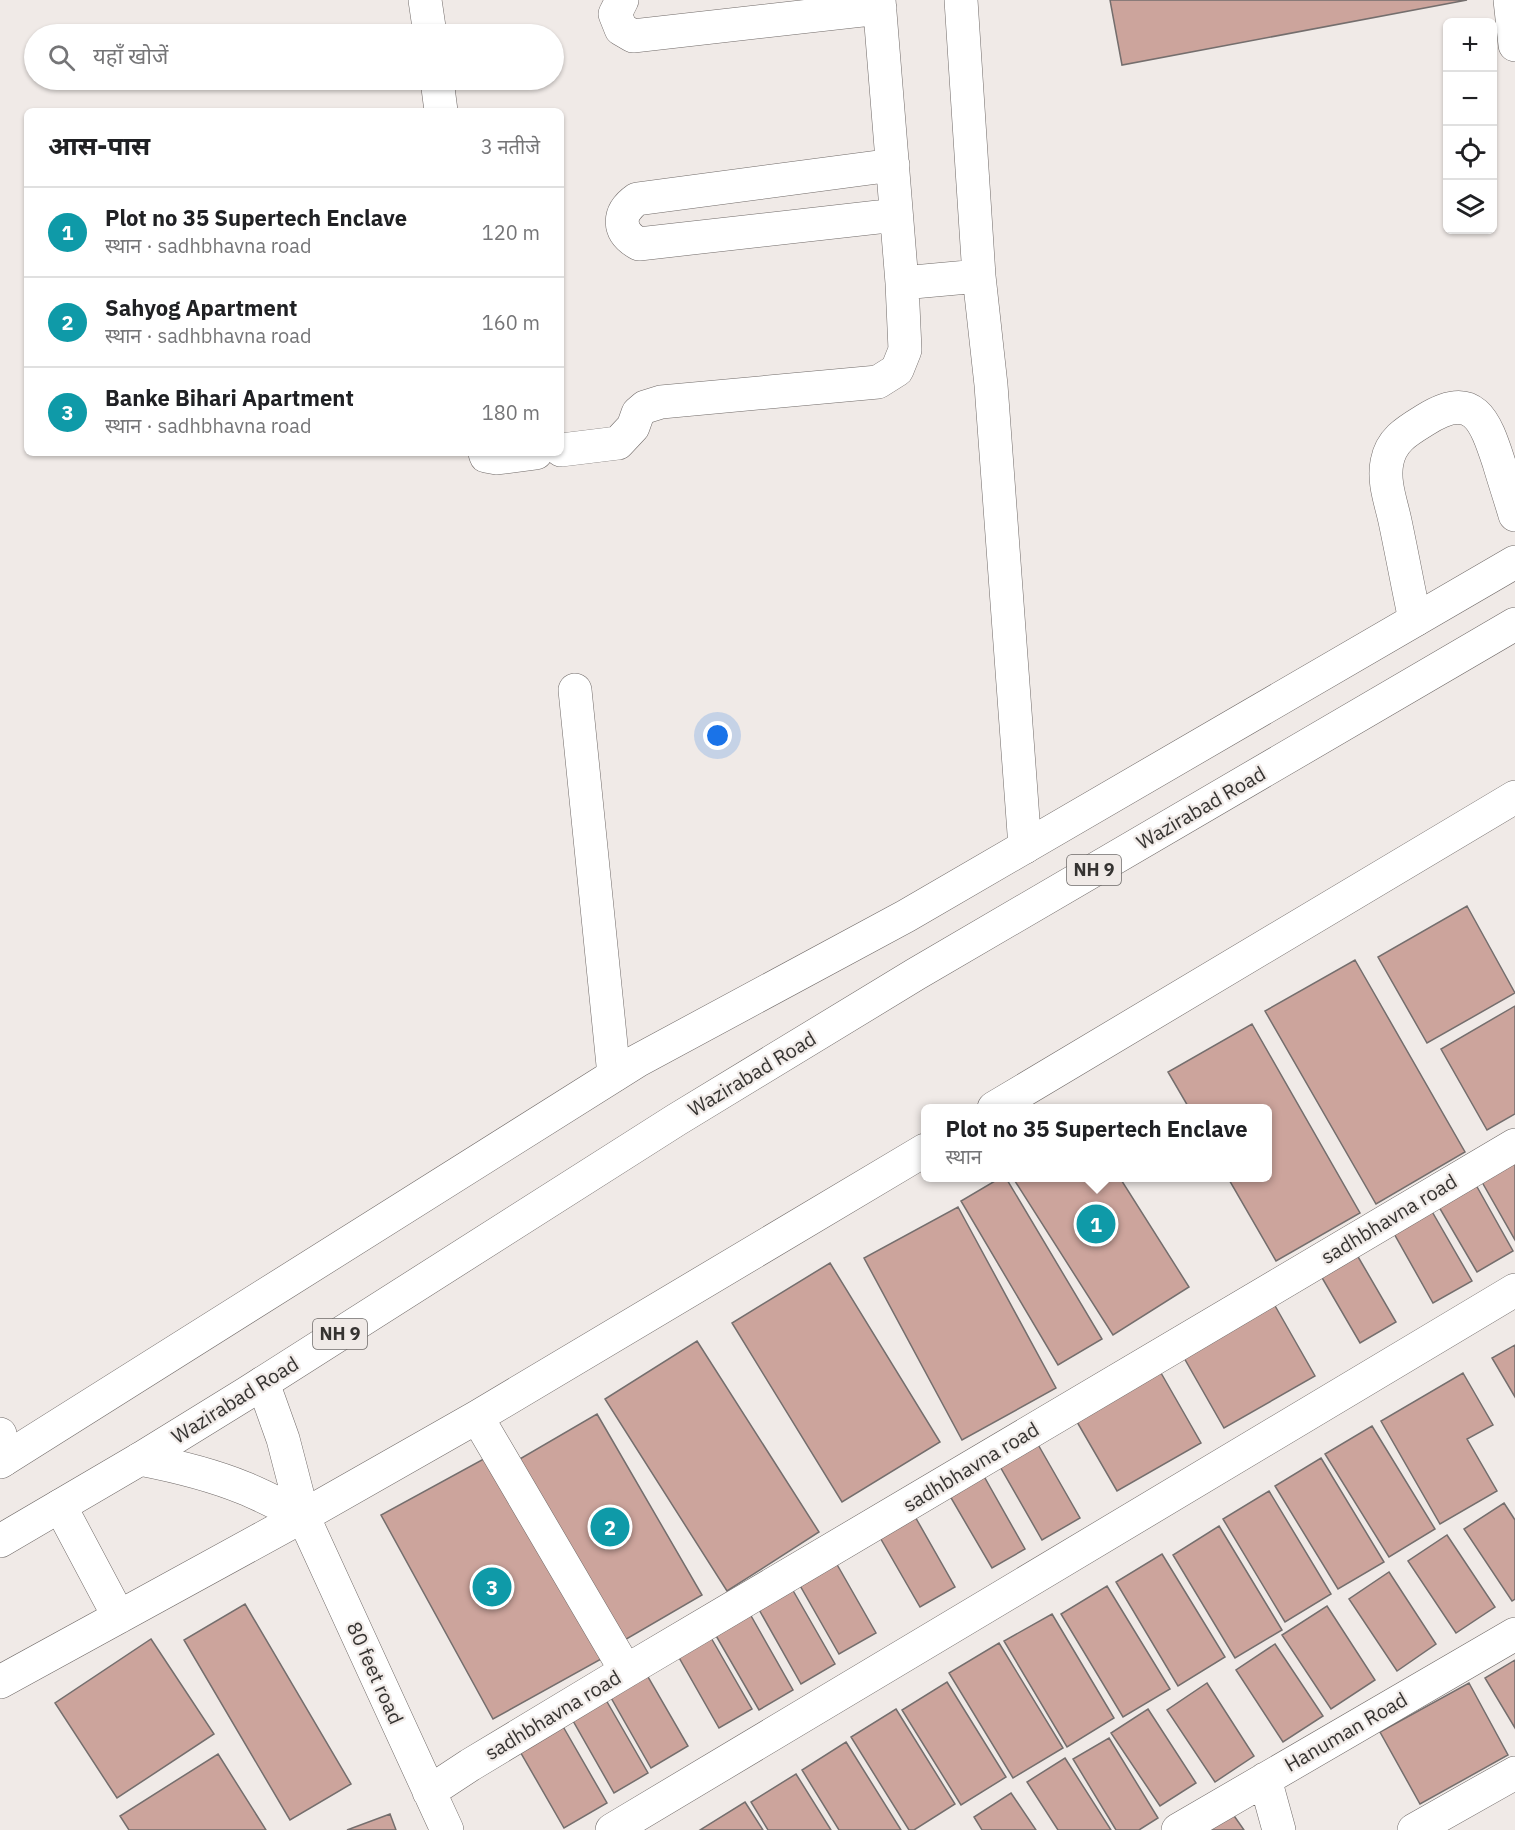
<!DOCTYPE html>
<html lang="hi">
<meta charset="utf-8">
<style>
:root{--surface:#fff;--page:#f6f6f6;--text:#202124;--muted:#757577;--line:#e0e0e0;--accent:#8d37a4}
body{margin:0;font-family:"IBM Plex Sans","Noto Sans Devanagari",sans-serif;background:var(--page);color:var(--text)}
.controls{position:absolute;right:18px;top:18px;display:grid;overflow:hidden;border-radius:9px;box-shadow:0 2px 4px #0004}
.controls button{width:54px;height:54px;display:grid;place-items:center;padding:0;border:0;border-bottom:2px solid var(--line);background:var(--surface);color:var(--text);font:30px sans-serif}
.you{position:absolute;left:718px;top:736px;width:21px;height:21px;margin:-15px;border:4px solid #fff;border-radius:50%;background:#1a73e8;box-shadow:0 0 0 9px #1a73e833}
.badge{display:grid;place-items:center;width:39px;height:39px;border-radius:50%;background:var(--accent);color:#fff;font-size:20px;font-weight:700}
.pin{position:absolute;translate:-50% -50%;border:3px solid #fff;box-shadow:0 2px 6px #0006}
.popup{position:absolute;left:921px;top:1104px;width:351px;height:78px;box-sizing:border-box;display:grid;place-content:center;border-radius:9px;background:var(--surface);filter:drop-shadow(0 2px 4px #0005);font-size:20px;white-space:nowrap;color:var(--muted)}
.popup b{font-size:22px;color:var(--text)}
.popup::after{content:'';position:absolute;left:50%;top:100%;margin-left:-12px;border:12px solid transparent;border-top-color:var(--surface)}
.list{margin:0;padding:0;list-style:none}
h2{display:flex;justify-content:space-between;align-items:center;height:78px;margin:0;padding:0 24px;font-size:26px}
h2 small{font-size:20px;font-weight:400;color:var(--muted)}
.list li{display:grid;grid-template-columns:39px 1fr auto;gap:18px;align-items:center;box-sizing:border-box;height:90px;padding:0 24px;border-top:2px solid var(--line)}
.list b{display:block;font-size:22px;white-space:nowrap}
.list p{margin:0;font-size:20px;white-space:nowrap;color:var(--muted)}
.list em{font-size:20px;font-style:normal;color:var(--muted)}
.icon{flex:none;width:33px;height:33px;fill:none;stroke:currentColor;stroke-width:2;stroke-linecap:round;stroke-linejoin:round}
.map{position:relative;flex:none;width:1515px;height:1830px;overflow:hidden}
.search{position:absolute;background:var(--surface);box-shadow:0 2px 4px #0004;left:24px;top:24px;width:540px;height:66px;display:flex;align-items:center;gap:15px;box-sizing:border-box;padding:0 21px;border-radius:33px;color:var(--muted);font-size:22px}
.panel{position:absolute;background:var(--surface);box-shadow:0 2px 4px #0004;left:24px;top:108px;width:540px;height:348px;border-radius:9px}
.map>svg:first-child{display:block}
.building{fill:#cca49c;stroke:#746e6d;stroke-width:1.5}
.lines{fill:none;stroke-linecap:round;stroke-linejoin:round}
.minor-casing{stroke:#706a68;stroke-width:34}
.highway-casing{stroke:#706a68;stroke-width:34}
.minor{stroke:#fff;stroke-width:33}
.highway{stroke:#fff;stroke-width:33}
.labels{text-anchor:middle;stroke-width:4.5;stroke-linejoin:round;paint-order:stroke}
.shield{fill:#f0eae7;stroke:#6d6a68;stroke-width:1.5}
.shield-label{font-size:18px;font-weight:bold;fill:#353331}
.street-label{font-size:20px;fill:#353331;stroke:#f0eae7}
</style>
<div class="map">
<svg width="1515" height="1830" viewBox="0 0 1515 1830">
<rect width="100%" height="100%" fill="#f0eae7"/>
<path class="building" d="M1110 0H1467L1122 65Z
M1467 906 1515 993 1427 1043 1378 957Z
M1355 960 1465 1152 1376 1204 1265 1011Z
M1515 1006V1114L1487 1130 1441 1049Z
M1252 1024 1360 1213 1276 1261 1228 1178H1267V1108H1189L1168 1072Z
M1515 1163V1240L1482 1182Z
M1000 1178H1006L1102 1339 1058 1365 961 1201Z
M1013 1178H1120L1189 1287 1113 1335Z
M1476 1185 1513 1251 1477 1272 1439 1207Z
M958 1207 1056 1388 962 1440 864 1258Z
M1430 1208 1472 1281 1433 1303 1392 1230Z
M1357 1255 1396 1322 1360 1343 1321 1276Z
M830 1263 940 1442 842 1502 732 1323Z
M1274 1304 1315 1376 1224 1428 1183 1356Z
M697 1341 819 1532 727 1591 605 1399Z
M1515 1345V1397L1492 1358Z
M1157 1366 1201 1443 1117 1491 1073 1415Z
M1463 1373 1493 1425 1467 1439 1497 1491 1440 1524 1381 1421Z
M597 1414 702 1595 623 1641 518 1460Z
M1372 1426 1435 1529 1389 1557 1325 1454Z
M1036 1441 1080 1518 1042 1540 998 1463Z
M491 1455 603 1658 493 1719 381 1515Z
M1321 1458 1384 1562 1338 1589 1275 1486Z
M981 1471 1025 1549 992 1568 947 1491Z
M1269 1491 1331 1594 1285 1622 1223 1519Z
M1504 1503 1515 1520V1599L1512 1601 1464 1529Z
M913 1513 955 1587 920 1607 878 1534Z
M1219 1526 1282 1630 1235 1658 1173 1555Z
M1447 1535 1495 1607 1456 1633 1408 1561Z
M1162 1554 1225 1657 1178 1686 1116 1582Z
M835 1561 876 1633 839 1654 798 1582Z
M1389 1572 1436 1644 1397 1671 1349 1599Z
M1107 1586 1170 1689 1123 1717 1061 1614Z
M791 1587 835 1664 801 1684 757 1606Z
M245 1604 351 1784 290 1820 184 1640Z
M1327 1606 1375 1680 1331 1709 1282 1635Z
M750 1614 793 1690 759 1710 715 1634Z
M1052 1614 1114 1718 1067 1747 1004 1641Z
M710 1636 752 1709 719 1728 677 1654Z
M151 1639 214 1734 117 1798 55 1703Z
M999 1643 1063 1748 1013 1778 949 1673Z
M1275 1644 1323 1716 1283 1742 1236 1670Z
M1515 1660V1728L1485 1678Z
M647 1675 688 1746 651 1768 610 1696Z
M947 1682 1006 1777 961 1805 902 1710Z
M1207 1683 1254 1756 1215 1782 1167 1710Z
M1469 1683 1508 1755 1420 1804 1380 1732Z
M606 1700 648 1773 614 1793 572 1719Z
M896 1709 955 1804 914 1830H909L851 1737Z
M1148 1709 1196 1783 1160 1806 1111 1733Z
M561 1723 607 1803 564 1828 518 1748Z
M1109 1738 1158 1818 1139 1830H1116L1073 1759Z
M846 1742 901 1830H839L802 1770Z
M218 1754 266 1830H129L120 1816Z
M1065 1758 1111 1830H1058L1027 1782Z
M796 1774 831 1830H768L751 1802Z
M1011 1793 1036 1830H982L974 1817Z
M745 1802 763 1830H700Z
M1230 1810 1244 1830H1201Z
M390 1814 396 1830H347Z"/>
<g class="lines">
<defs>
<path id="minor" d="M425 0 430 34
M622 0 615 14 621 29 633 36 880 8
M961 0 979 276 991 385 1025 847
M1510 0 1515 45
M437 80 441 111
M893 165 637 199C617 213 617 232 639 244L896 215
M902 283 979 276
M561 450 618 443 633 427 638 413 645 407 661 402 878 382 897 370 905 350 902 283 879 0
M485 453 486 456 497 458 536 453
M1415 620C1408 587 1402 554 1395 521 1391 502 1383 482 1387 462 1391 440 1407 431 1425 420 1474 389 1485 420 1499 463 1504 480 1510 498 1515 515
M575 690 614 1075
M994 1108 1515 797
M263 1383 283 1439 303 1516 447 1830
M477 1417 626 1671
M0 1434 3 1460
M140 1459C176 1466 210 1474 244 1488 264 1496 284 1507 303 1516
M60 1506 119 1617
M0 1682 303 1516 477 1417 925 1150
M1265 1779 1279 1830
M429 1792 470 1765 626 1671 1515 1145
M612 1830 1515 1290
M1178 1830 1515 1634
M1414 1830 1515 1773"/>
<path id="highway" d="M0 1462 637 1061 906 916 1515 562
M0 1541 140 1459 247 1393 676 1120 916 974 1515 624"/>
</defs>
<use href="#minor" class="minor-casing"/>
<use href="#highway" class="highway-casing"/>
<use href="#minor" class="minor"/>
<use href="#highway" class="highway"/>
</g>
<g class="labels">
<g class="shield">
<rect x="1067" y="855" width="54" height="30" rx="4.5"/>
<rect x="313" y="1319" width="54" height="30" rx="4.5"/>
</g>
<g class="shield-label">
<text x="1094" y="876">NH 9</text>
<text x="340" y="1340">NH 9</text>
</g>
<g class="street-label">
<text transform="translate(1201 808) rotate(-30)" y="7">Wazirabad Road</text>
<text transform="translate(752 1074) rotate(-31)" y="7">Wazirabad Road</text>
<text transform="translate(1389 1219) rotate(-31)" y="7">sadhbhavna road</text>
<text transform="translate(235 1400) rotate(-32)" y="7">Wazirabad Road</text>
<text transform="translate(971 1467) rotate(-31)" y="7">sadhbhavna road</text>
<text transform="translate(375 1673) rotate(66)" y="7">80 feet road</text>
<text transform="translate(553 1715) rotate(-31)" y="7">sadhbhavna road</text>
<text transform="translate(1346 1732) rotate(-30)" y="7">Hanuman Road</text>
</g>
</g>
</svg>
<div class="controls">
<button>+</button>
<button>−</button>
<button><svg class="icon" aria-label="locate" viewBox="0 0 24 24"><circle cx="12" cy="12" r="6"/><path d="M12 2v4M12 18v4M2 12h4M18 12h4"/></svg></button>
<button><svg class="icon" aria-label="layers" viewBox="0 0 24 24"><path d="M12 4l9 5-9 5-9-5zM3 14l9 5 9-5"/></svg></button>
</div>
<div class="you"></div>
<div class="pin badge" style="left:1096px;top:1224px;background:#0f9aa8">1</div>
<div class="popup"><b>Plot no 35 Supertech Enclave</b>स्थान</div>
<div class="pin badge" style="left:610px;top:1527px;background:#0f9aa8">2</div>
<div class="pin badge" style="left:492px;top:1587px;background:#0f9aa8">3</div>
<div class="search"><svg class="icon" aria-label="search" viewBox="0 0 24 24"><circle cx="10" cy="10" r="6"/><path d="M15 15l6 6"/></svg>यहाँ खोजें</div>
<section class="panel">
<h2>आस-पास<small>3 नतीजे</small></h2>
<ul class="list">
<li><span class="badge" style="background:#0f9aa8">1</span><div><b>Plot no 35 Supertech Enclave</b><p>स्थान · sadhbhavna road</p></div><em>120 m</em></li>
<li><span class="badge" style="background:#0f9aa8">2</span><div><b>Sahyog Apartment</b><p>स्थान · sadhbhavna road</p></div><em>160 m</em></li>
<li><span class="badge" style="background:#0f9aa8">3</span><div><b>Banke Bihari Apartment</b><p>स्थान · sadhbhavna road</p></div><em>180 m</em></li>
</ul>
</section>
</div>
